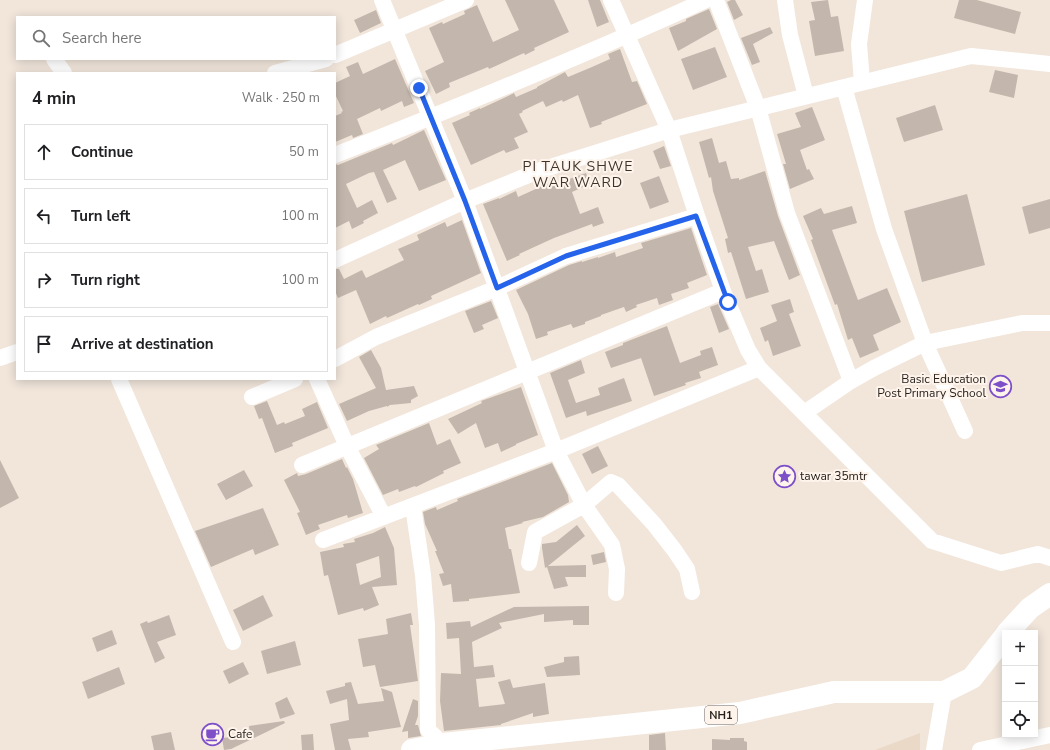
<!DOCTYPE html>
<meta charset="utf-8">
<style>
:root{--surface:#fff;--page:#f2f2f2;--text:#202124;--muted:#757577;--line:#e0e0e0}
body{margin:0;font-family:"Nunito Sans",sans-serif;background:var(--page);color:var(--text)}
.controls{position:absolute;right:12px;bottom:12px;display:grid;overflow:hidden;border-radius:0px;box-shadow:0 2px 10px #0003}
.controls button{width:36px;height:36px;display:grid;place-items:center;padding:0;border:0;border-bottom:1px solid var(--line);background:var(--surface);color:var(--text);font:20px sans-serif}
.stop{position:absolute;width:12px;height:12px;margin:-9px;border:3px solid #2563eb;border-radius:50%;background:#fff}
.stop.end{background:#2563eb;border-color:#fff;box-shadow:0 1px 4px #0008}
.list{margin:0;padding:0;list-style:none}
h2{display:flex;justify-content:space-between;align-items:center;height:52px;margin:0;padding:0 16px;font-size:17px}
h2 small{font-size:13px;font-weight:400;color:var(--muted)}
.list li{display:grid;grid-template-columns:26px 1fr auto;gap:12px;align-items:center;box-sizing:border-box;height:56px;margin:0 8px 8px;padding:0 8px;border:1px solid var(--line);border-radius:0px}
.list b{display:block;font-size:15px;white-space:nowrap}
.list em{font-size:13px;font-style:normal;color:var(--muted)}
.icon{flex:none;width:22px;height:22px;fill:none;stroke:currentColor;stroke-width:2;stroke-linecap:round;stroke-linejoin:round}
.map{position:relative;flex:none;width:1050px;height:750px;overflow:hidden}
.search{position:absolute;background:var(--surface);box-shadow:0 2px 10px #0003;left:16px;top:16px;width:320px;height:44px;display:flex;align-items:center;gap:10px;box-sizing:border-box;padding:0 14px;border-radius:0px;color:var(--muted);font-size:15px}
.panel{position:absolute;background:var(--surface);box-shadow:0 2px 10px #0003;left:16px;top:72px;width:320px;height:308px;border-radius:0px}
.map>svg:first-child{display:block}
.built{fill:#ebd9c8}
.building{fill:#c3b7ad;fill-rule:evenodd}
.lines{fill:none;stroke-linecap:round;stroke-linejoin:round}
.street{stroke:#fff;stroke-width:16}
.highway{stroke:#fff;stroke-width:22}
.route{stroke:#2563eb;stroke-width:5}
.labels{text-anchor:middle;stroke-width:4;stroke-linejoin:round;paint-order:stroke}
.shield{fill:#fef4eb;stroke:#655e59;stroke-width:1}
.shield-label{font-size:11px;font-weight:bold;fill:#231e1a}
.poi-label{font-size:12px;fill:#231e1a;stroke:#fef4eb;text-anchor:start}
.quarter-label{font-size:14px;letter-spacing:1px;fill:#3d332a;stroke:#fef4eb}
</style>
<div class="map">
<svg width="1050" height="750" viewBox="0 0 1050 750">
<rect width="100%" height="100%" fill="#f2e6db"/>
<path class="built" d="M920 733V750H875Z"/>
<path class="building" d="M505 0H554L569 32 534 48 535 50 525 55 524 53 489 69 488 67 449 83 450 87 436 94 425 71 444 62 429 28 442 22 443 24 465 14 464 11 477 5 493 42 519 30Z
M588 0H600L609 22 597 27Z
M731 0H735L743 15 734 20 727 2Z
M828 0 831 17 838 16 844 51 815 56 809 21 815 20 811 2Z
M959 0H977L1021 12 1015 34 954 18Z
M709 9 717 29 678 51 669 28 686 21V19Z
M376 10 381 23 360 33 354 20Z
M770 27 773 33 753 44 760 62 752 65 741 38Z
M715 47 727 77 693 90 681 59Z
M620 49 632 82 637 81 647 104 601 122 602 124 590 128 578 95 563 102 562 100 546 107 543 101 522 111 523 112 519 114 528 132 514 138 519 148 506 153 504 150 471 165 452 123 470 115 469 113 480 108V109L506 97 514 93 516 97 537 88V87L565 72 568 77 592 67 610 59 608 54Z
M395 59 414 103 404 107 402 101 381 111 380 108 357 119 363 134 353 138 352 135 335 142V116L342 113 341 112 343 111 335 94V83L350 76 346 67 358 62 363 74Z
M995 70 1018 75 1014 98 989 92Z
M935 105 943 130 904 142 896 118Z
M812 107 825 140 800 150 807 170 809 169 814 179 790 189 783 164H786L777 134 801 127 795 113Z
M424 130 446 180 419 191 405 160 383 170 397 199 387 203 374 172 369 173 346 184 357 208 372 200 378 213 363 221 364 223 352 229 349 221 335 228V164L338 165 392 143 393 145Z
M712 138 719 163 726 161 731 179 739 178V180L765 171 778 216 800 275 789 280 774 241 748 247 756 271 762 269 769 292 746 299 731 252 728 253 725 239 728 238 713 191 711 177 709 178 699 142Z
M664 146 671 166 660 169 653 151Z
M586 173 590 184 572 192 580 214 598 207 604 223 593 227 592 224 554 238 519 254 520 255 507 261 483 204 499 198V199L516 191 518 197 549 183 550 186Z
M659 176 669 202 650 209 640 183Z
M967 194 985 265 922 282 904 211Z
M1050 199V228L1029 234 1022 207Z
M852 206 857 223 832 230 858 300 887 288 901 322 873 335 879 350 860 358 852 338 848 340 837 304 835 305 811 240 813 239 803 216 821 208 824 214Z
M462 220 481 273 431 296 432 299 419 305 418 304 387 318 386 316 370 324 356 290 338 298 335 291V269H339L344 279 362 270 366 278 404 260 398 249 419 240 417 235 445 222 447 227Z
M691 228 707 275 687 283 689 288 671 294 673 300 659 305 657 298 636 305 637 307 626 312 624 307 601 315V316L585 322V324L573 328 571 324 547 332 548 335 536 339 528 314 516 290 569 265 582 261V262L598 257V258L615 252 616 257 643 248 641 243Z
M790 299 794 312 789 314 801 346 773 356 768 340 765 342 760 328 777 321 771 305Z
M491 301 498 318 482 325 484 329 474 333 465 311Z
M718 304 729 329 719 333 710 307Z
M667 326 680 363 701 355 700 351 712 347 718 365 699 372 701 378 685 383 686 385 654 396 641 358 611 368 605 352 623 345V343Z
M371 350 381 368 386 390 414 386 418 396 411 400V403L390 405 387 407V406L369 411 347 421 339 404 376 388 359 357Z
M581 360 585 373 568 380 576 403 600 395 598 388 624 378 632 401 587 416 586 411 566 418 550 373Z
M521 387 538 435 516 444V445L501 452 498 443 485 448 476 423 458 434 448 419 482 403 481 401Z
M267 401 277 425 284 422 285 424 305 416 302 409 317 402 328 428 292 443 293 446 275 453 262 418 259 419 254 406Z
M429 423 437 445 450 439 461 463 443 471 444 473 416 487 415 486 399 492 398 489 383 495 364 458 379 449 376 445Z
M598 446 608 466 592 474 582 454Z
M342 459 346 468 347 467 353 479 363 513 348 518 347 515 318 525 320 529 306 535 297 513 300 512 284 480 297 473 298 476 306 474Z
M0 460 19 498 0 508Z
M552 463 568 495 569 502 543 517 522 522 523 523 505 528 509 549H511L520 593 469 599V601L453 602 451 584 443 586 439 574 444 573 435 551H437L425 524 423 512 436 507 437 510 458 501 457 499Z
M244 470 253 486 226 500 217 484Z
M263 508 279 545 255 555 253 549 211 567 195 531Z
M577 525 585 536 548 566 586 565V577H565L568 586 554 589 547 567 545 568 542 548V544L556 542Z
M385 527 394 548 397 585 372 587 379 605 364 611 363 608 338 615 328 575 324 576 320 552 344 547 343 544 355 542 354 539 373 533ZM379 556 381 577 360 585 356 564Z
M604 552 606 562 593 565 591 555Z
M263 595 273 616 243 631 233 610Z
M589 606V625H573V620L544 622V614L499 623 502 628 472 642 474 667 493 665 495 677 476 679 479 707 505 704 498 682 510 679 513 688 545 683 549 714 533 717V713L501 724V725L444 731 440 701 441 673 461 674 459 638 447 639 446 623 470 621 471 627 514 607Z
M411 613 413 625H410L418 681 380 687 375 665 363 667 358 639 388 634 386 619Z
M169 615 176 635 157 642 165 658 155 663 140 624 147 621 148 623Z
M112 630 117 644 97 652 92 638Z
M295 641 301 665 267 674 261 651Z
M579 656 580 675 547 677 544 667 564 662V657Z
M243 662 249 674 229 684 223 671Z
M119 667 125 684 88 699 82 682Z
M351 682 358 704 384 701 381 688 392 692 401 727 368 732 369 737 348 739 351 750H335L330 724 349 720 347 699 330 704 326 691 345 686V683Z
M287 697 295 714 280 719 275 703Z
M413 699 418 701V716L415 725H418L421 736 408 738V731L402 732Z
M284 721 285 723 231 749 224 750 222 738 250 735 249 726Z
M171 732 175 750H154L151 736Z
M665 733 666 750H649V735Z
M313 734 314 750H302L301 735Z
M730 738H744V741L747 742V750H712V739L730 740Z"/>
<g class="lines">
<path class="street" d="M382 0 465 201 556 451 584 505 612 545 617 569 616 593
M611 0 669 130 697 216 723 291 748 350 759 368 932 541 1001 563 1038 554 1050 558
M716 0 758 108 787 213 851 381
M785 0 790 35 806 96
M335 55 466 0
M54 59 64 73
M275 73 326 59
M862 82 859 44 865 0
M844 87 884 229 925 343 965 431
M335 155C460 106 584 56 706 0
M335 260 465 201 541 170 669 130 971 56 1050 64
M0 358 17 352
M335 359 376 337 497 288 566 256 697 216
M119 379 233 642
M317 379 347 446 384 517
M252 397 295 379
M804 413 851 381 874 368 925 343 1022 323H1050
M302 465 723 291
M413 506 423 575 427 625 428 730 443 744
M323 540 556 451 759 368
M529 563 535 532 584 505 611 482 618 485 654 524 675 551 687 569 692 592
M934 750 944 692
M980 750 1050 735"/>
<path class="highway" d="M1007 633 1030 608 1050 594
M412 750 443 744 740 713 834 692H944L972 678 1005 636"/>
</g>
<g class="lines">
<path class="route" d="M419 88 465 201 497 288 566 256 696 216 728 302"/>
</g>
<defs>
<symbol id="school-ring" viewBox="-11 -11 22 22"><circle r="9.5" fill="#fef4eb" stroke="#7d50c9" stroke-width="1.5"/><path d="M0-5L7-2L0 1L-7-2ZM-4 1L0 2.5L4 1V4Q0 6-4 4Z" fill="#7d50c9"/></symbol>
<symbol id="sight-ring" viewBox="-11 -11 22 22"><circle r="9.5" fill="#fef4eb" stroke="#7d50c9" stroke-width="1.5"/><path d="M0-6L1.8-2.2L6-1.7L2.9 1.2L3.7 5.4L0 3.3L-3.7 5.4L-2.9 1.2L-6-1.7L-1.8-2.2Z" fill="#7d50c9"/></symbol>
<symbol id="cafe-ring" viewBox="-11 -11 22 22"><circle r="9.5" fill="#fef4eb" stroke="#7d50c9" stroke-width="1.5"/><path d="M-5.5-4.5H6V0H3Q3 3.5 0 3.5H-2.5Q-5.5 3.5-5.5 0ZM3-3.2v2h1.7v-2ZM-6 4.5H4V6H-6Z" fill="#7d50c9"/></symbol>
</defs>
<g fill-rule="evenodd">
<use href="#school-ring" x="988" y="374" width="25" height="25"/>
<use href="#sight-ring" x="772" y="464" width="25" height="25"/>
<use href="#cafe-ring" x="200" y="722" width="25" height="25"/>
</g>
<g class="labels">
<rect class="shield" x="705" y="706" width="32" height="18" rx="3"/>
<g class="shield-label">
<text x="721" y="719">NH1</text>
</g>
<g class="poi-label">
<text x="986" y="383" text-anchor="end">Basic Education<tspan x="986" dy="14">Post Primary School</tspan></text>
<text x="800" y="480">tawar 35mtr</text>
<text x="228" y="738">Cafe</text>
</g>
<g class="quarter-label">
<text x="578" y="171">PI TAUK SHWE<tspan x="578" dy="16">WAR WARD</tspan></text>
</g>
</g>
</svg>
<div class="controls">
<button>+</button>
<button>−</button>
<button><svg class="icon" aria-label="locate" viewBox="0 0 24 24"><circle cx="12" cy="12" r="6"/><path d="M12 2v4M12 18v4M2 12h4M18 12h4"/></svg></button>
</div>
<div class="stop" style="left:728px;top:302px"></div>
<div class="stop end" style="left:419px;top:88px"></div>
<div class="search"><svg class="icon" aria-label="search" viewBox="0 0 24 24"><circle cx="10" cy="10" r="6"/><path d="M15 15l6 6"/></svg>Search here</div>
<section class="panel">
<h2>4 min<small>Walk · 250 m</small></h2>
<ul class="list">
<li><svg class="icon" aria-label="ahead" viewBox="0 0 24 24"><path d="M12 20V5M6 11l6-6 6 6"/></svg><div><b>Continue</b></div><em>50 m</em></li>
<li><svg class="icon" aria-label="left" viewBox="0 0 24 24"><path d="M17 20v-9H6M10 6l-5 5 5 5"/></svg><div><b>Turn left</b></div><em>100 m</em></li>
<li><svg class="icon" aria-label="right" viewBox="0 0 24 24"><path d="M7 20v-9h11M14 6l5 5-5 5"/></svg><div><b>Turn right</b></div><em>100 m</em></li>
<li><svg class="icon" aria-label="arrive" viewBox="0 0 24 24"><path d="M6 21V4h12l-3 4 3 4H6"/></svg><div><b>Arrive at destination</b></div></li>
</ul>
</section>
</div>
